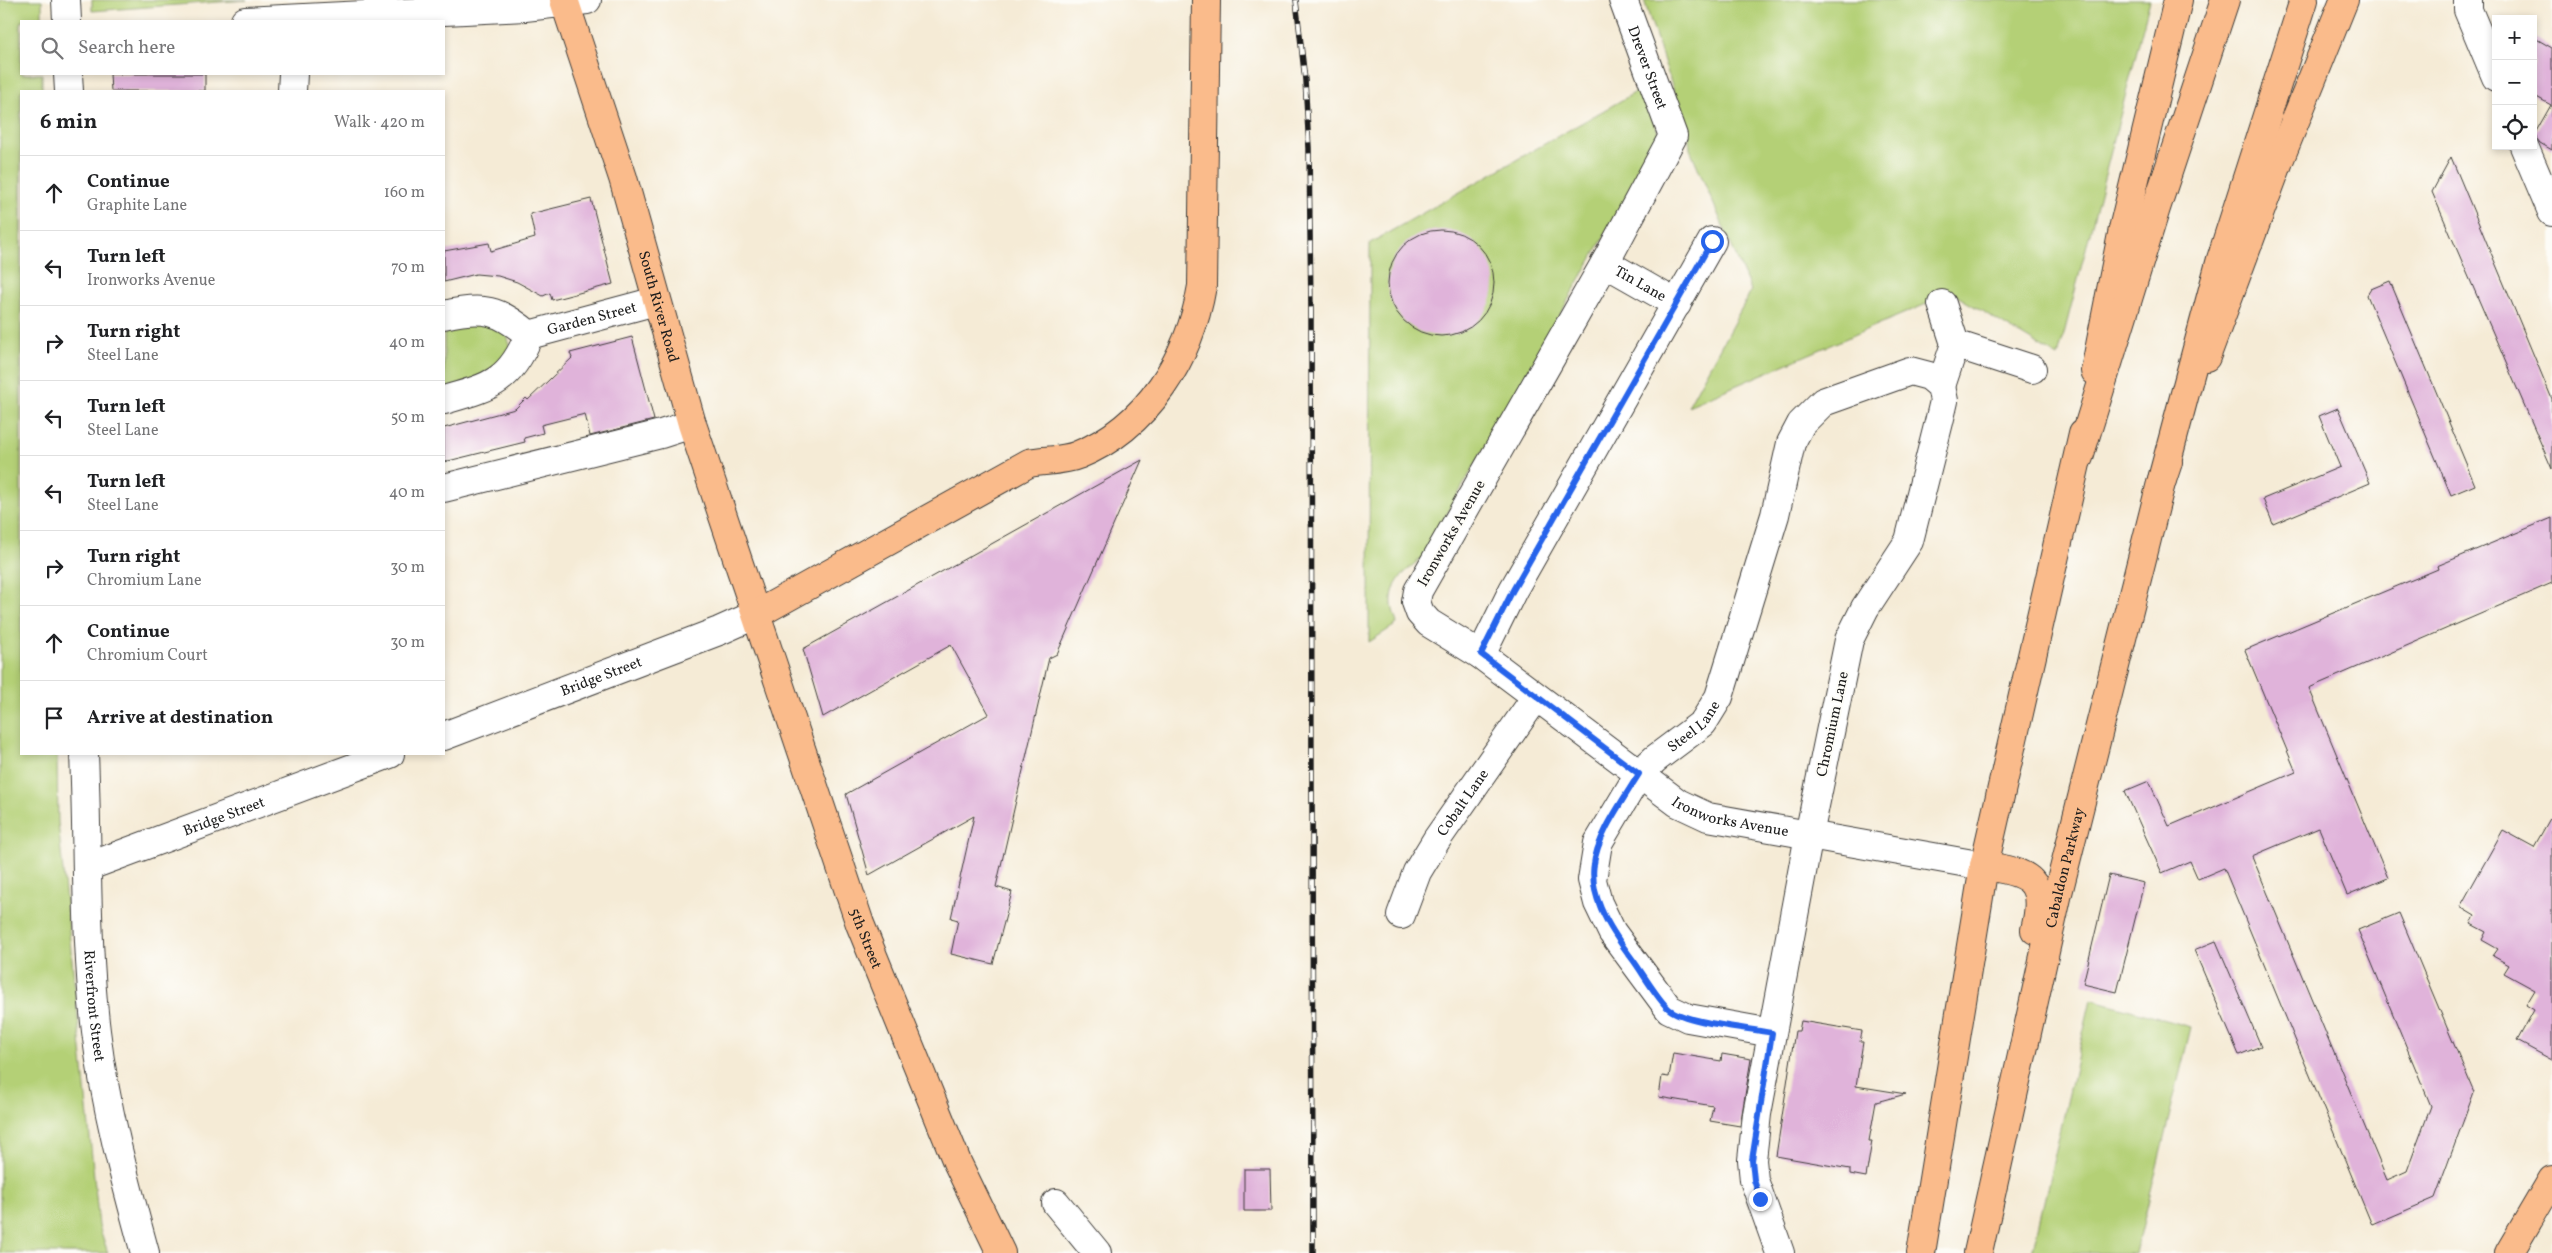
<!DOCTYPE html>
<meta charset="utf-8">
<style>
:root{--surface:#fff;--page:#f6f6f6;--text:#202124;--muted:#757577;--line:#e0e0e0}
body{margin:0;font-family:Vollkorn,serif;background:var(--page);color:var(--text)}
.controls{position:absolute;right:15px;top:15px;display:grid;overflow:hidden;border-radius:0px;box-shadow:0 2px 8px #0003}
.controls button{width:45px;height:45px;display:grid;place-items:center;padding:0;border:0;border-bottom:1px solid var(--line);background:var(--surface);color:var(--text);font:25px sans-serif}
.stop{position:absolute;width:15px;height:15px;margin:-11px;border:4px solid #2563eb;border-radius:50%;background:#fff}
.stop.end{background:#2563eb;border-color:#fff;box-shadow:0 1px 5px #0008}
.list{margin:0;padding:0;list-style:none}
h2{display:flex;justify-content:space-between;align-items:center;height:65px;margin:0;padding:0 20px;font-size:21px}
h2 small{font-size:16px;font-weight:400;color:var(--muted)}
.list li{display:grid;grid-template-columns:32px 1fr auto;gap:15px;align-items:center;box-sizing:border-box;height:75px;padding:0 20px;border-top:1px solid var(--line)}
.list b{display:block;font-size:19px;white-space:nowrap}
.list p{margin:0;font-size:16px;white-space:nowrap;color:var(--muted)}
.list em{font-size:16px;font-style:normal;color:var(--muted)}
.icon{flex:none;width:28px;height:28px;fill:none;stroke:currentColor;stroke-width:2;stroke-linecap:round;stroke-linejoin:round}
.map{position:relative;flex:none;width:2552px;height:1253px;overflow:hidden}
.search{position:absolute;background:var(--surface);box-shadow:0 2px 8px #0003;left:20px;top:20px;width:425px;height:55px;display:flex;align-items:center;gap:12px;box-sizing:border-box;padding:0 18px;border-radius:0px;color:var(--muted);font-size:19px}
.panel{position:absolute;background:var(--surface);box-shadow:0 2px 8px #0003;left:20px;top:90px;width:425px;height:665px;border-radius:0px}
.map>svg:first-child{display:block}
.green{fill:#b4d076;stroke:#687649}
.building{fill:#e0b3da}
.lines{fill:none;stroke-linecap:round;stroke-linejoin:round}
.minor-casing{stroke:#3d3b38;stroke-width:30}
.major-casing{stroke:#3d3b38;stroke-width:30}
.highway-casing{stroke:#3d3b38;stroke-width:30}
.minor{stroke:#fff;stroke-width:28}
.major{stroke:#fabb8b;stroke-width:28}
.highway{stroke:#fabb8b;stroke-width:28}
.rail-casing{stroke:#1c1c1c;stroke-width:5.5}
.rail{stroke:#fdfcf7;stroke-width:4;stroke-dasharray:11;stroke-linecap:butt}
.route{stroke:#2563eb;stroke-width:6}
.labels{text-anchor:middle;stroke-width:4;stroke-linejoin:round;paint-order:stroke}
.street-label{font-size:15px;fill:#1c1c1c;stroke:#fdfcf7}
</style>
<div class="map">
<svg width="2552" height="1253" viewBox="0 0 2552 1253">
<rect width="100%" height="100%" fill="#fdfcf7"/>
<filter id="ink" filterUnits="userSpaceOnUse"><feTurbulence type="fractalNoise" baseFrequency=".02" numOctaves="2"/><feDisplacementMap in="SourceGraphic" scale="10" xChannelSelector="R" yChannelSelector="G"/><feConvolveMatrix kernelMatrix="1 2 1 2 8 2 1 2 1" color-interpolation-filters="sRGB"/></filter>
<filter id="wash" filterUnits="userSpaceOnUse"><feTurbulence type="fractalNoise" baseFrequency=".0096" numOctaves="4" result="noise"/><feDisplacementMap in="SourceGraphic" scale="20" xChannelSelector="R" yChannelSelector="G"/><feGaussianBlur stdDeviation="1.12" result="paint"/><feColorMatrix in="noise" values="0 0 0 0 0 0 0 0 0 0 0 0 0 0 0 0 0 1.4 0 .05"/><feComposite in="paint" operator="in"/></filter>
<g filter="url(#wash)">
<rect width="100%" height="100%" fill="#f5ebd6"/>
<path class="green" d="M0 0H42V21H21V74H42V91H21V754H57L58 822 99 1226 108 1253H0Z
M92 0H247L92 11Z
M1644 0H2150L2058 357 1952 293 1688 406 1751 291 1690 149 1689 138Z
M1643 88 1660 138 1422 558C1406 570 1390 583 1392 605 1393 612 1396 618 1397 624L1369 642 1370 243Z
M473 313 506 331 511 349 506 365 444 392V320Z
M2091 999 2191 1027 2136 1253H2032Z"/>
<g id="blocks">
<path class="building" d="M2533 37 2552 48V150L2540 143 2534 135 2551 105 2533 95Z
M110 74H205V91H111Z
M2451 157 2552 399V469L2432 192Z
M591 199 613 284 552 300 550 293 543 296 517 282 498 276 476 274 444 282V251L489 243 491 251 535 238 530 214Z
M1388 283a53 53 0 1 1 106 0a53 53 0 1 1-106 0Z
M2390 281 2475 485 2451 495 2367 295 2371 289Z
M632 337 654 420 590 436 585 414 541 425 543 433 524 438 525 442 444 462V428L515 409 526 398 528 400 572 358 570 353Z
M2338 408 2370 483 2273 524 2263 499 2340 467 2319 416Z
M1142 460 1057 654 1049 658 996 887 1012 892 993 964 951 954 958 920 951 918 974 816 869 875 846 794 989 714 951 645 823 717 803 649Z
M2552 518V583L2309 688 2388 878 2347 895 2319 828 2252 856 2387 1180 2407 1171 2431 1106 2358 930 2399 913 2474 1092 2435 1198 2372 1225 2224 868 2198 879 2190 861 2162 873 2125 791 2149 781 2169 826 2296 772 2245 650 2438 569 2437 566Z
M2552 815V1060L2517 1041 2534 1010 2526 1005 2535 990 2504 973 2509 965 2493 956 2498 949 2482 940 2486 932 2471 924 2475 916 2460 907 2503 830 2534 847Z
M2109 875 2144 883 2117 992 2083 984Z
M2216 941 2261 1046 2239 1055 2194 950Z
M1801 1021 1862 1031 1860 1042H1863L1856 1086 1906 1094 1876 1102 1869 1141H1872L1866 1177 1850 1174V1169L1776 1156 1795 1031H1799Z
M1673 1053 1721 1061 1722 1054 1751 1059 1740 1126 1710 1121 1713 1106 1659 1097 1662 1076 1669 1077Z
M1244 1169H1270L1271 1211H1244Z"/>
</g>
</g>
<g filter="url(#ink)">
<use href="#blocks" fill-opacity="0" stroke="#3d3b38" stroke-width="1"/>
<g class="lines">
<defs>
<g id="minor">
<path d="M66 0 67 21"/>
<path id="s1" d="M1623 0 1673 136 1605 263 1418 591 1416 602 1420 613 1429 623 1481 655 1678 803 1708 817 1984 866"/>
<path d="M2468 0V10L2496 77"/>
<path d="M245 21 525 7 587 0"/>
<path d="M68 74 69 91"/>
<path d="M292 91 293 74"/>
<path d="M2524 146 2552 212"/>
<path id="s2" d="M1605 263 1677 304"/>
<path d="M444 315C482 306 499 309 529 335"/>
<path id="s3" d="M529 335 656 301"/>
<path d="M1955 344 2032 369"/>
<path d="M1941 386 1955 344 1942 304"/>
<path d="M444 400C489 387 510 383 529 335"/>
<path d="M444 488 661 434 692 424"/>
<path d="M1481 655 1513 590 1712 241"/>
<path id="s4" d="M444 736 719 631 757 614"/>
<path id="s5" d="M84 754C88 846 85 939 96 1031 105 1106 125 1180 145 1253"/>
<path id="s6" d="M87 867 390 754"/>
<path id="s7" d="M1401 915 1417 872 1437 839 1536 697"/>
<path id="s8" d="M1772 1033 1688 1018 1669 1009 1612 932 1598 903 1592 880 1598 843 1639 774 1655 759 1703 723 1719 697 1775 515 1791 443 1801 424 1823 402 1910 371 1929 376 1941 386 1944 401 1939 422 1909 541 1865 608 1849 640 1809 835 1757 1114 1752 1160 1754 1180 1780 1253"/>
<path d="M1056 1203 1097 1253"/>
</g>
<g id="major">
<path id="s9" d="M564 0 623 178 692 424 860 924 957 1162 1001 1253"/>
<path d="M2206 357 2279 161 2344 0"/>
<path d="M2095 371 2123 229 2178 0"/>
<path d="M1984 866C2030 872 2047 880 2035 930"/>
<path d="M1921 1253 1984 866 2083 433"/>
<path id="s10" d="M1978 1253 2058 893 2161 483 2168 462"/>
<path d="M2509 1253 2552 1180"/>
</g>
<path id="highway" d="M2079 457 2156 208 2225 0
M2161 483 2221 259 2304 0
M757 614 1029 463C1044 460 1064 461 1078 455 1148 427 1190 357 1202 286L1206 0"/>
</defs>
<use href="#minor" class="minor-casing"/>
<use href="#major" class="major-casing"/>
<use href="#highway" class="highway-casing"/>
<use href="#minor" class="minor"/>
<use href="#major" class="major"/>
<use href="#highway" class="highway"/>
<defs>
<path id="rail" d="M1296 0 1305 80 1309 148 1311 311 1313 1253"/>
</defs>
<use href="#rail" class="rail-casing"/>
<use href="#rail" class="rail"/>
</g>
</g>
<g class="lines" filter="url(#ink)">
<path class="route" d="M1712 241 1513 590 1481 654 1639 774C1588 854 1571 878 1633 960 1642 972 1658 1000 1669 1009 1686 1023 1748 1028 1772 1033L1752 1160 1754 1180 1760 1199"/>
</g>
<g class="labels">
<g class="street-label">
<text dy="5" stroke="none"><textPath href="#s1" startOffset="72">Drever Street</textPath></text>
<text dy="5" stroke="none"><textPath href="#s2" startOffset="41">Tin Lane</textPath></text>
<text dy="5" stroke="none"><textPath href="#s9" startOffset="321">South River Road</textPath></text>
<text dy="5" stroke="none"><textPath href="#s3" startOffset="65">Garden Street</textPath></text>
<text transform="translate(1451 533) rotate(-60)" y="5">Ironworks Avenue</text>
<text dy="5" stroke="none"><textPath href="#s4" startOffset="168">Bridge Street</textPath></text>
<text dy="5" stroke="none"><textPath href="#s8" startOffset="449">Steel Lane</textPath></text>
<text transform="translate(1832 724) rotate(-78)" y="5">Chromium Lane</text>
<text dy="5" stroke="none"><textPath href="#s7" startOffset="129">Cobalt Lane</textPath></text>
<text dy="5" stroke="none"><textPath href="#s1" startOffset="1065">Ironworks Avenue</textPath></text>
<text dy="5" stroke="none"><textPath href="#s6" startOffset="146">Bridge Street</textPath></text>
<text dy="5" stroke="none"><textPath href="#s10" startOffset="395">Cabaldon Parkway</textPath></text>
<text dy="5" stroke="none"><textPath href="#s9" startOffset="986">5th Street</textPath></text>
<text dy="5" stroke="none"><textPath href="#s5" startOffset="252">Riverfront Street</textPath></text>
</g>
</g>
</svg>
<div class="controls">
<button>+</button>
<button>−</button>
<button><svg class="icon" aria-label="locate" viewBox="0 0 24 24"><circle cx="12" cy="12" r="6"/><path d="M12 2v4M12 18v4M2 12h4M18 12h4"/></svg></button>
</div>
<div class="stop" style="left:1712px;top:241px"></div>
<div class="stop end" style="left:1760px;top:1199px"></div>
<div class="search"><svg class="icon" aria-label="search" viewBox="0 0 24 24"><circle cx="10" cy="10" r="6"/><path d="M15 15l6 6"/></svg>Search here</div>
<section class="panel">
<h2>6 min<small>Walk · 420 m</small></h2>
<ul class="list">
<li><svg class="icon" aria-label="ahead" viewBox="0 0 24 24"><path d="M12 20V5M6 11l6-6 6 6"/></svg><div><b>Continue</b><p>Graphite Lane</p></div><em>160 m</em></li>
<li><svg class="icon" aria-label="left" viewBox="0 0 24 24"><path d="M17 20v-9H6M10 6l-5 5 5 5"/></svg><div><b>Turn left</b><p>Ironworks Avenue</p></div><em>70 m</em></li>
<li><svg class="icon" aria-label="right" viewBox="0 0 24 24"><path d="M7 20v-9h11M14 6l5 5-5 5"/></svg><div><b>Turn right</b><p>Steel Lane</p></div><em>40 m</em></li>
<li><svg class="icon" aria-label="left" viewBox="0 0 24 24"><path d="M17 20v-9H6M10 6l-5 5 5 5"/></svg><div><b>Turn left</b><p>Steel Lane</p></div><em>50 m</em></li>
<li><svg class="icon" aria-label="left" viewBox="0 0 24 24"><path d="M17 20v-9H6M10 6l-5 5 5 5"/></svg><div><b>Turn left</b><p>Steel Lane</p></div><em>40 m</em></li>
<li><svg class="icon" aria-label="right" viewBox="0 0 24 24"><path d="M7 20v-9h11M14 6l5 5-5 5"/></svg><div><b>Turn right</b><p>Chromium Lane</p></div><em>30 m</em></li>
<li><svg class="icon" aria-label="ahead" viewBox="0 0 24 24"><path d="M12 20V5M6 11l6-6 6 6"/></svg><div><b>Continue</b><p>Chromium Court</p></div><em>30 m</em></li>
<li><svg class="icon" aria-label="arrive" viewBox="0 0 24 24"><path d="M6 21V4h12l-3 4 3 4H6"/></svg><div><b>Arrive at destination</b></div></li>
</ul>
</section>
</div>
